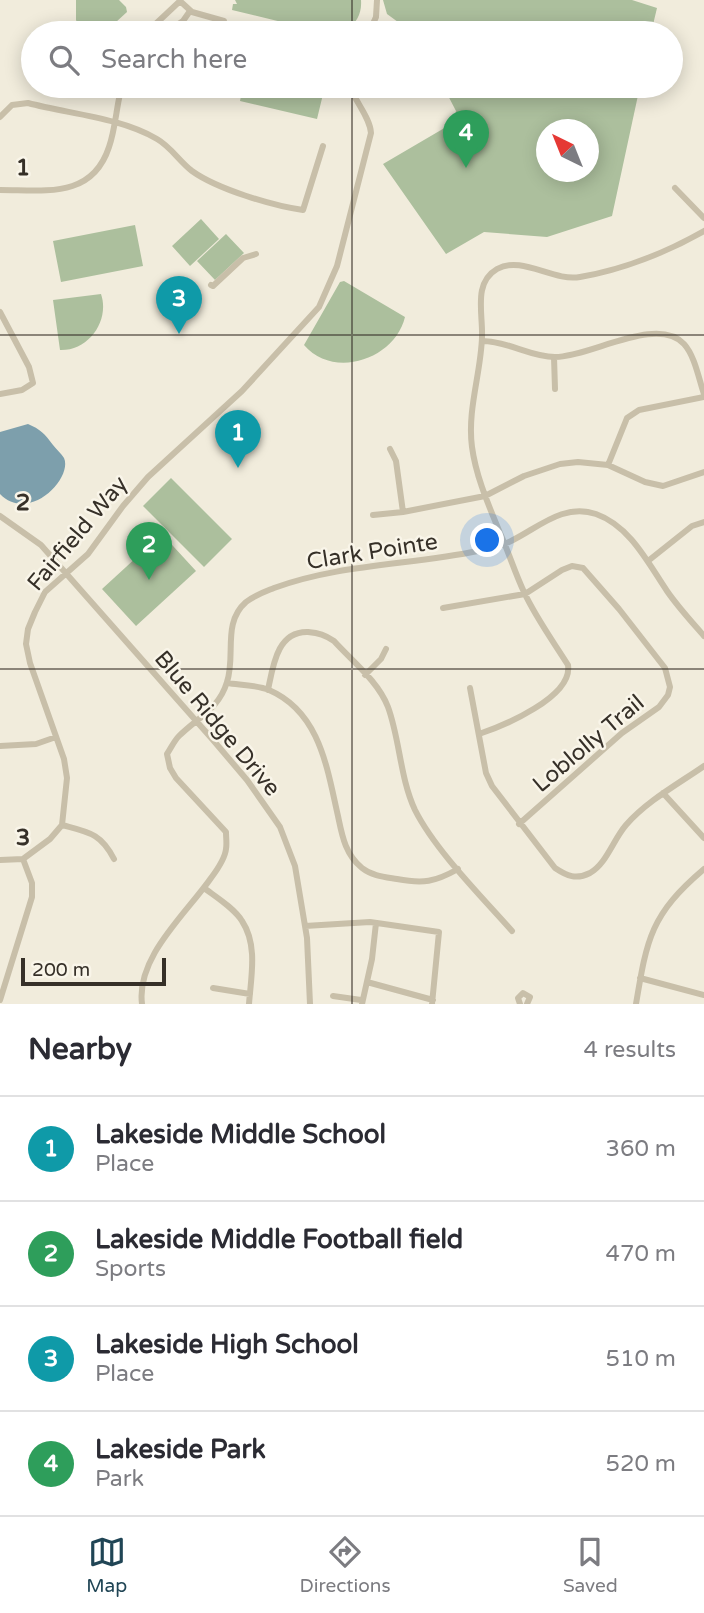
<!DOCTYPE html>
<style>
:root{--surface:#fff;--page:#f7f7f7;--text:#2b2b33;--muted:#7c7c81;--line:#e1e1e2;--accent:#204555}
body{margin:0;font-family:"Varela Round",sans-serif;background:var(--page);color:var(--text)}
.compass{position:absolute;left:536px;top:119px;width:63px;height:63px;border-radius:50%;background:var(--surface);box-shadow:0 4px 18px #0003;rotate:317deg}
.scale{position:absolute;left:21px;bottom:18px;width:145px;box-sizing:border-box;padding-left:7px;border:4px solid #363028;border-top:0;font-size:19px;line-height:24px;white-space:nowrap;color:#363028;-webkit-text-stroke:5px #f9f5e9;paint-order:stroke}
.you{position:absolute;left:488px;top:541px;width:24px;height:24px;margin:-18px;border:5px solid #fff;border-radius:50%;background:#1a73e8;box-shadow:0 0 0 10px #1a73e833}
.badge{display:grid;place-items:center;width:46px;height:46px;border-radius:50%;background:var(--accent);color:#fff;font-size:23px;font-weight:700}
.pin{position:absolute;translate:-50% -58px;filter:drop-shadow(0 2px 4px #0008)}
.pin::after{content:'';position:absolute;top:37px;width:24px;height:21px;background:inherit;clip-path:polygon(0 0,100% 0,50% 100%)}
.list{margin:0;padding:0;list-style:none}
h2{display:flex;justify-content:space-between;align-items:center;height:91px;margin:0;padding:0 28px;font-size:30px}
h2 small{font-size:23px;font-weight:400;color:var(--muted)}
.list li{display:grid;grid-template-columns:46px 1fr auto;gap:21px;align-items:center;box-sizing:border-box;height:105px;padding:0 28px;border-top:2px solid var(--line)}
.list b{display:block;font-size:26px;white-space:nowrap}
.list p{margin:0;font-size:23px;white-space:nowrap;color:var(--muted)}
.list em{font-size:23px;font-style:normal;color:var(--muted)}
.icon{flex:none;width:38px;height:38px;fill:none;stroke:currentColor;stroke-width:2;stroke-linecap:round;stroke-linejoin:round}
.map{position:relative;flex:none;width:704px;height:1004px;overflow:hidden}
.search{position:absolute;background:var(--surface);box-shadow:0 4px 18px #0003;left:21px;right:21px;top:21px;height:77px;display:flex;align-items:center;gap:18px;box-sizing:border-box;padding:0 24px;border-radius:38px;color:var(--muted);font-size:26px}
.sheet{height:511px;background:var(--surface)}
nav{display:flex;justify-content:space-around;align-items:center;box-sizing:border-box;height:98px;border-top:2px solid var(--line);background:var(--surface);font-size:19px;color:var(--muted)}
nav a{display:grid;justify-items:center;gap:4px}
nav .on{color:var(--accent)}
.map>svg:first-child{display:block}
.green{fill:#acbf9d;fill-rule:evenodd}
.water{fill:#7d9fac}
.lines{fill:none;stroke-linecap:round;stroke-linejoin:round}
.minor{stroke:#c8bfa9;stroke-width:6}
.grid{fill:none;stroke:#363028;stroke-width:2;stroke-opacity:0.55}
.labels{text-anchor:middle;stroke-width:5;stroke-linejoin:round;paint-order:stroke}
.street-label{font-size:23px;fill:#363028;stroke:#f9f5e9}
.grid-label{font-size:23px;text-anchor:middle;font-weight:bold;fill:#363028;stroke:#f9f5e9;stroke-width:5;stroke-linejoin:round;paint-order:stroke}
</style>
<div class="map">
<svg width="704" height="1004" viewBox="0 0 704 1004">
<rect width="100%" height="100%" fill="#f1ecdc"/>
<path class="green" d="M76 0H119L126 7 127 12 104 33H81L76 20Z
M235 0H361C362 13 357 23 346 30L347 33H327L232 10 233 4H237Z
M383 0H632L657 8 651 33H413L387 14Z
M243 86H325L317 119 240 101Z
M443 86H640L612 216 547 237 484 232 446 254 383 164 453 123 456 111ZM546 130H588V172H546Z
M201 219 219 239 190 266 172 246Z
M135 225 143 266 61 282 53 241Z
M226 234 244 253 215 280 197 261Z
M344 281 405 317C395 359 334 380 304 345L340 282Z
M101 294C110 320 89 351 60 350L53 300Z
M171 478 232 539 204 567 143 506Z
M162 534 196 571 136 626 102 589Z"/>
<path class="water" d="M28 424C40 429 45 434 53 445 56 449 61 453 64 458 73 478 29 524 0 494V432Z"/>
<g class="lines">
<path class="minor" d="M127 33 135 25 144 33
M146 33 180 1 192 12 224 21 223 33
M173 33 174 27 183 21 190 11
M369 33 376 17 377 0
M0 117 12 105 28 103C69 114 119 117 157 139 171 147 179 161 192 171 217 189 273 206 303 210L323 146
M675 188 704 218
M0 190C45 190 92 199 109 147 115 130 116 111 120 94
M211 285 213 286 243 258 256 254
M0 312 29 367 33 383 22 390 0 394
M482 341C508 341 530 357 555 357 590 357 657 315 684 344 695 356 699 380 704 394
M554 357 555 389
M390 449 396 461 403 512
M608 465 627 418 639 410 704 397
M373 515 403 512 485 496 524 476 560 464 578 462 608 465 645 482 663 486 704 472
M0 516 41 545 213 740 247 780 280 827 295 866 307 938 310 1004
M648 561 692 526 704 522
M443 608 525 594 562 570 572 566 583 568 619 609 665 668 670 687 668 695 659 707 622 733 519 824
M365 675 381 659 386 649
M227 683C241 685 257 685 269 690 320 712 327 768 338 816 342 835 345 854 362 868 372 876 385 877 397 879 423 884 435 882 458 869
M470 688 486 773 492 786 555 868C567 876 576 880 590 873 607 863 613 840 626 825 647 801 678 784 704 766
M268 690C273 666 277 631 308 632 319 633 325 635 334 641 352 661 378 681 388 707 400 740 400 778 415 810 435 850 482 897 512 931
M479 734C503 726 573 697 568 665 553 641 536 618 524 592 515 573 509 553 500 533 489 506 476 477 472 447 467 410 481 373 482 337 483 313 473 283 497 269 522 255 553 282 580 277 622 270 667 252 704 231
M0 746 36 744 56 737
M663 793 704 838
M62 825C88 832 101 833 114 859
M0 860 23 859 50 839 62 825 67 778 64 759 30 663 26 644 28 629 35 612 45 592 88 554 123 506 148 477 242 391 319 307 337 266 371 133C370 117 355 102 350 86
M204 888C216 897 234 908 242 921 258 945 251 977 249 1004
M305 926 370 922 439 932 432 1004
M640 978 704 995
M367 982 433 1000
M213 988 250 994
M333 996 361 1000
M0 1000 32 897V883L23 859
M142 1004C136 957 186 914 211 878 217 870 225 859 226 849 227 844 226 838 226 832L176 778 170 768 167 754C171 748 174 741 179 736 198 717 219 709 227 682 236 655 222 623 246 602 255 595 264 592 274 588 339 564 410 565 478 551 490 549 502 546 513 540 539 527 564 503 596 514 630 526 648 563 667 591 678 607 691 621 704 636
M362 1004 372 959 376 923
M520 1004 518 998 523 993 530 997 527 1004
M636 1004C647 938 651 914 704 869"/>
</g>
<path class="grid" d="M352 0V33M352 86V1004M0 335H704M0 669H704"/>
<g class="labels">
<g class="street-label">
<text transform="translate(77 533) rotate(-50)" y="8">Fairfield Way</text>
<text transform="translate(372 551) rotate(-9)" y="8">Clark Pointe</text>
<text transform="translate(218 723) rotate(50)" y="8">Blue Ridge Drive</text>
<text transform="translate(588 743) rotate(-40)" y="8">Loblolly Trail</text>
</g>
</g>
<g class="grid-label">
<text x="23" y="175">1</text>
<text x="23" y="510">2</text>
<text x="23" y="845">3</text>
</g>
</svg>
<svg class="compass" viewBox="-18 -18 36 36"><path d="M0-13l5 13h-10z" fill="#e53935"/><path d="M0 13l5-13h-10z" fill="#7c7c81"/></svg>
<div class="scale">200 m</div>
<div class="you"></div>
<div class="pin badge" style="left:238px;top:468px;background:#0f9aa8">1</div>
<div class="pin badge" style="left:149px;top:580px;background:#2e9e5b">2</div>
<div class="pin badge" style="left:179px;top:334px;background:#0f9aa8">3</div>
<div class="pin badge" style="left:466px;top:168px;background:#2e9e5b">4</div>
<div class="search"><svg class="icon" aria-label="search" viewBox="0 0 24 24"><circle cx="10" cy="10" r="6"/><path d="M15 15l6 6"/></svg>Search here</div>
</div>
<section class="sheet">
<h2>Nearby<small>4 results</small></h2>
<ul class="list">
<li><span class="badge" style="background:#0f9aa8">1</span><div><b>Lakeside Middle School</b><p>Place</p></div><em>360 m</em></li>
<li><span class="badge" style="background:#2e9e5b">2</span><div><b>Lakeside Middle Football field</b><p>Sports</p></div><em>470 m</em></li>
<li><span class="badge" style="background:#0f9aa8">3</span><div><b>Lakeside High School</b><p>Place</p></div><em>510 m</em></li>
<li><span class="badge" style="background:#2e9e5b">4</span><div><b>Lakeside Park</b><p>Park</p></div><em>520 m</em></li>
</ul>
</section>
<nav>
<a class="on"><svg class="icon" aria-label="map" viewBox="0 0 24 24"><path d="M3 6l6-2 6 2 6-2v14l-6 2-6-2-6 2zM9 4v14M15 6v14"/></svg>Map</a>
<a><svg class="icon" aria-label="directions" viewBox="0 0 24 24"><path d="M12 3l9 9-9 9-9-9zM9 14v-3h6M13 9l2 2-2 2"/></svg>Directions</a>
<a><svg class="icon" aria-label="saved" viewBox="0 0 24 24"><path d="M7 4h10v16l-5-4-5 4z"/></svg>Saved</a>
</nav>
